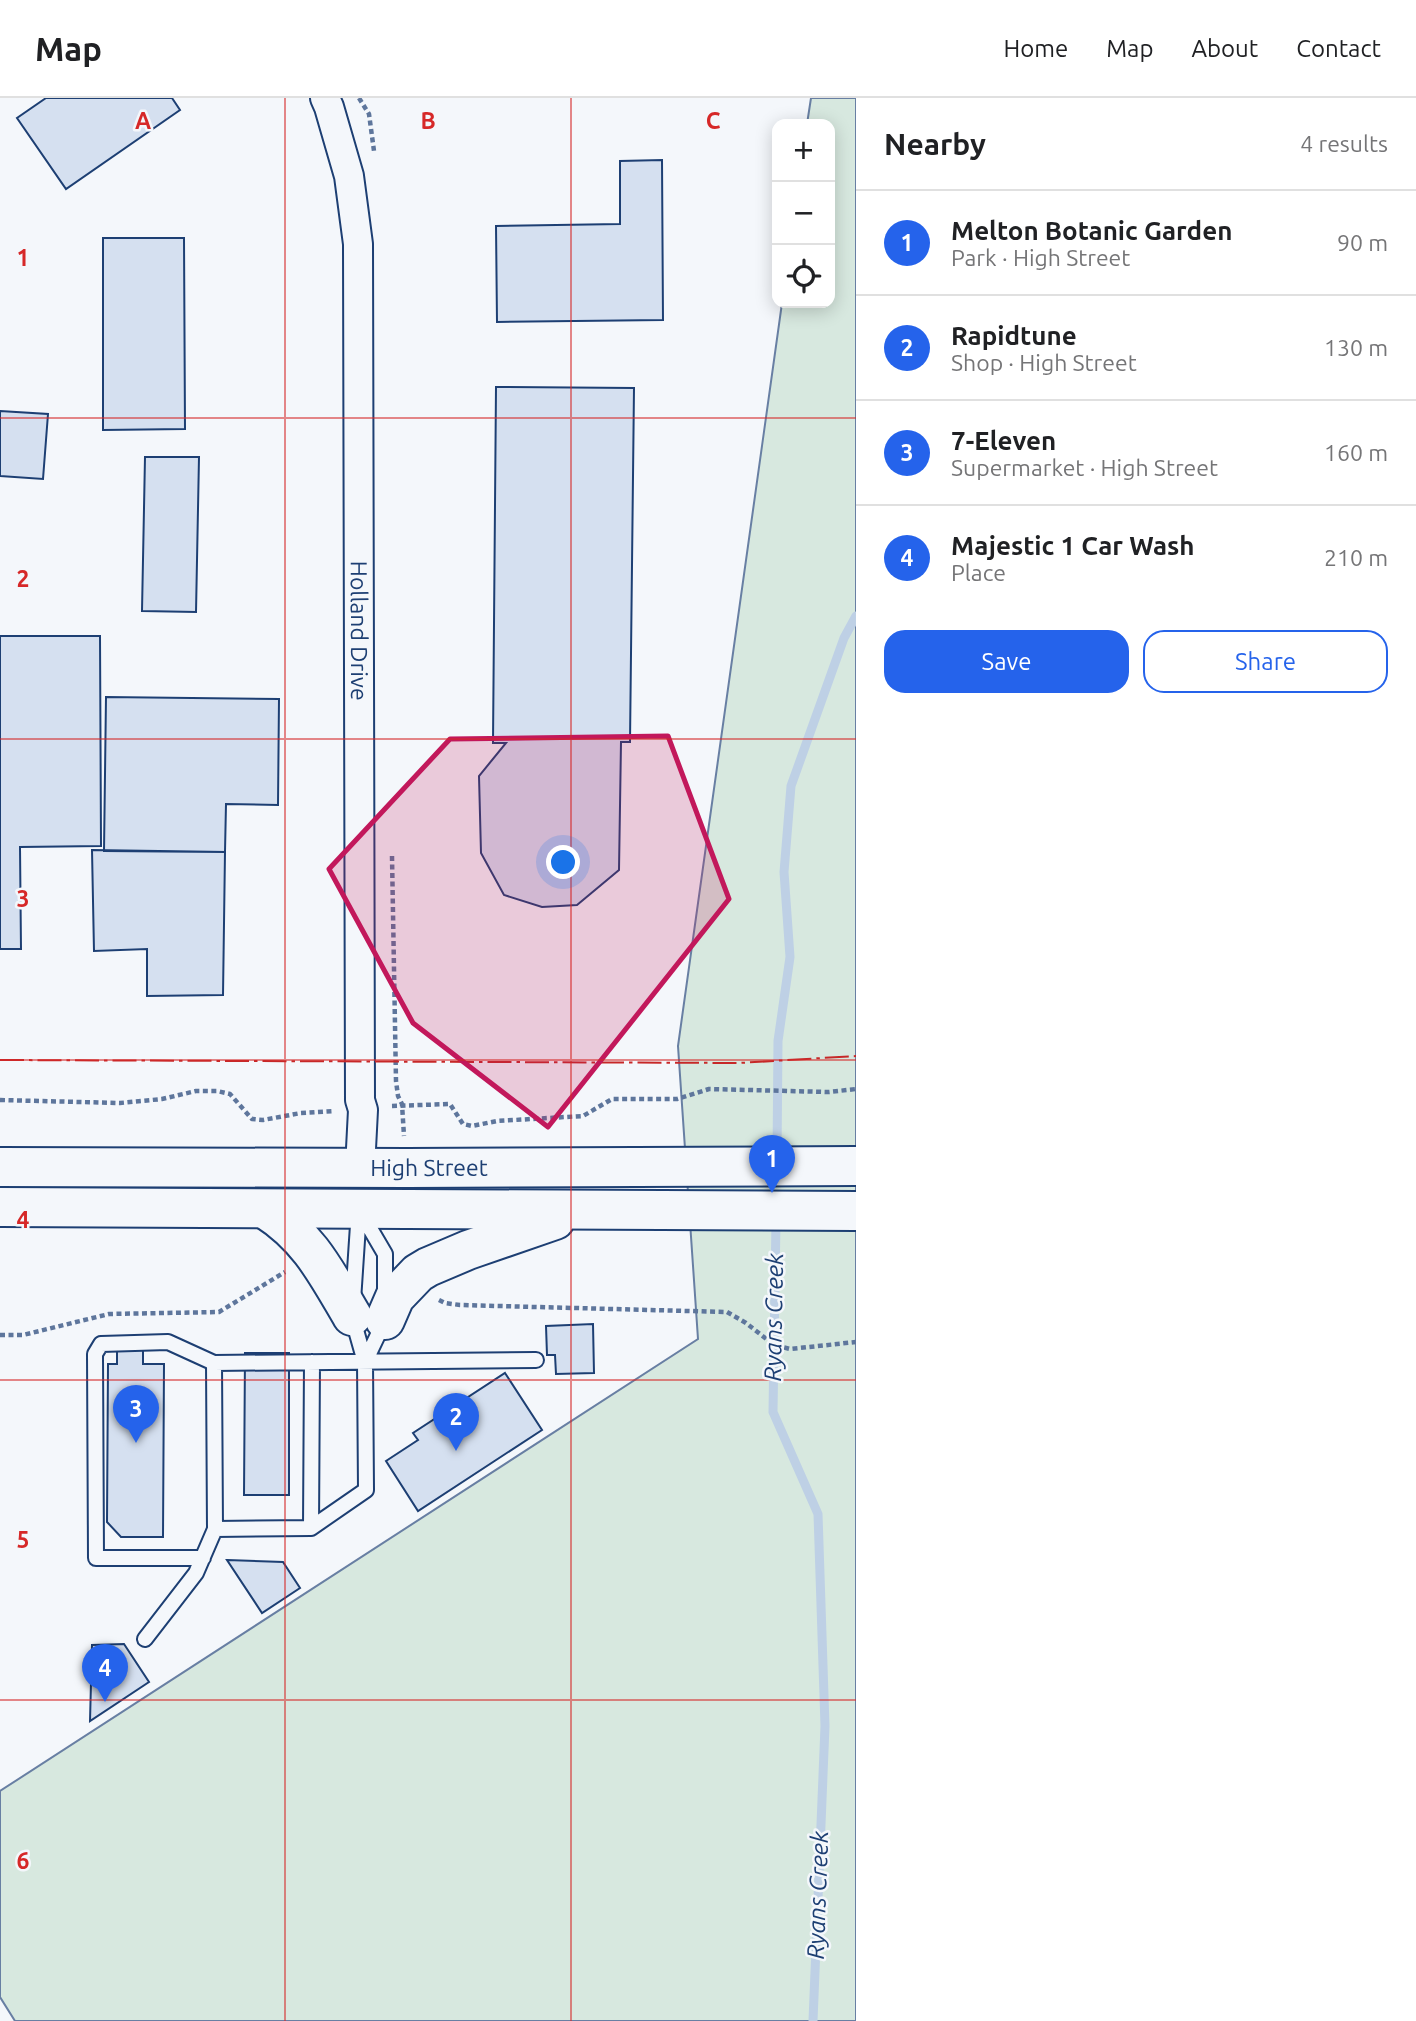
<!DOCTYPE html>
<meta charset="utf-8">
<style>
:root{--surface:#fff;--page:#f6f6f6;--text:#202124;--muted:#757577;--line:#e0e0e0;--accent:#2563eb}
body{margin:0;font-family:Ubuntu,sans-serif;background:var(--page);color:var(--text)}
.controls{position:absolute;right:21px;top:21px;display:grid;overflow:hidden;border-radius:14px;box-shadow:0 4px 18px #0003}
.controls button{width:63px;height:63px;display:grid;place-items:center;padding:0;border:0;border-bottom:2px solid var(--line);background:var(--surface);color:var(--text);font:35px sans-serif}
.you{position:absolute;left:564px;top:765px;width:24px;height:24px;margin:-18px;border:5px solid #fff;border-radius:50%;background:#1a73e8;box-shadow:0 0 0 10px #1a73e833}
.badge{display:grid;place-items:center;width:46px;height:46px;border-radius:50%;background:var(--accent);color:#fff;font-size:23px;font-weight:700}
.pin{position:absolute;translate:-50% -58px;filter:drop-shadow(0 2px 4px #0008)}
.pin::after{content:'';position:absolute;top:37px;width:24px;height:21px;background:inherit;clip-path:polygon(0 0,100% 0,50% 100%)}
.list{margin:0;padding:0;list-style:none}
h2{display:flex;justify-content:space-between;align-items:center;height:91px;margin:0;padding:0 28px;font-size:30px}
h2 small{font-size:23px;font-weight:400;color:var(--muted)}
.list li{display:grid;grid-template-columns:46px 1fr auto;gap:21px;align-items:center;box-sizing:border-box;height:105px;padding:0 28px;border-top:2px solid var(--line)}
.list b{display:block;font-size:26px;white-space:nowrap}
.list p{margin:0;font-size:23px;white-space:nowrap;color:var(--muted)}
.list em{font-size:23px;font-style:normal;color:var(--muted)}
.actions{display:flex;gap:14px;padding:21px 28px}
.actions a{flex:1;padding:16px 0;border:2px solid var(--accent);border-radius:21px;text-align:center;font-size:24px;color:var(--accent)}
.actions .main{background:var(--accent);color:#fff}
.icon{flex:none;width:38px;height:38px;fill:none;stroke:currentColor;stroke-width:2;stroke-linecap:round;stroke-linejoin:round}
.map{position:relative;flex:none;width:856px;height:1923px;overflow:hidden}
header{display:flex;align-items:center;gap:42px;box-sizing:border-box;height:98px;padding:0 35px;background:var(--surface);border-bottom:2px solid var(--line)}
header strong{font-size:33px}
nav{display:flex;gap:38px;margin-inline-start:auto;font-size:24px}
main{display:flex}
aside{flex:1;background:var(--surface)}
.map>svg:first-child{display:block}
.green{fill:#d7e8df;stroke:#687fa3;stroke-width:2}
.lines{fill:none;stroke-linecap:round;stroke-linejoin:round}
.stream{stroke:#bed0e5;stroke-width:9}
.building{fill:#d5e0f0;stroke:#1d3f73;stroke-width:2}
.service-casing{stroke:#1d3f73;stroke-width:18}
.minor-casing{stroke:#1d3f73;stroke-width:32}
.secondary-casing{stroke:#1d3f73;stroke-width:42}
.path{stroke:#5e769c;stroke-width:4.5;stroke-dasharray:5 3.5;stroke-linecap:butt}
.service{stroke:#f4f7fb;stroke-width:14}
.minor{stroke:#f4f7fb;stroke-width:28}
.secondary{stroke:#f4f7fb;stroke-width:38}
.power{stroke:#c62828;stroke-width:2;stroke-dasharray:24 5 3.5 5;stroke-linecap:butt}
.marked{fill:#c2185b;fill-opacity:0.2;stroke:#c2185b;stroke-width:5;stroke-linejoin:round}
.grid{fill:none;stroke:#d62828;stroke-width:2;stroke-opacity:0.55}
.labels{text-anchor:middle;stroke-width:5;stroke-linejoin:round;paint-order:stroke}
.street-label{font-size:23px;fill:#1d3f73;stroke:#f4f7fb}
.water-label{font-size:24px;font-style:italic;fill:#1d3f73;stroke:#f4f7fb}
.grid-label{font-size:23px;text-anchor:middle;font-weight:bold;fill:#d62828;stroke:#f4f7fb;stroke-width:5;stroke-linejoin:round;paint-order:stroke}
</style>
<header>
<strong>Map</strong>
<nav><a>Home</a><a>Map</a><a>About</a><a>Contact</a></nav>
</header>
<main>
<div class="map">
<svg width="856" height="1923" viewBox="0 0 856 1923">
<rect width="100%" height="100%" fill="#f4f7fb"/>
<path class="green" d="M811 0H856V1923H15L0 1899V1693L698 1241 678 948 782 205H830V26H807Z"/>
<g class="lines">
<path class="stream" d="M777 1059 778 943 790 859 784 774 791 688 844 540 856 518
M776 1122 773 1314 818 1416 825 1628 813 1923"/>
</g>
<path class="building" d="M46 0H172L180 12 66 91 17 20Z
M662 62 663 222 497 224 496 128 620 126V63Z
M103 140H184L185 331 103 332Z
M496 289 634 290 630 644H621L619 772 577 807 542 809 504 797 481 755 479 678 506 645H493Z
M0 313 48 316 43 381 0 378Z
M145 359H199L196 514 142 513Z
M0 538H100L101 748 20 749 21 851H0Z
M106 599 279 601 278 707 226 706 225 754 104 753Z
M92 752 225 754 223 897 147 898V851L94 853Z
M593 1226 594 1275 556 1276 555 1257H547L546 1228Z
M117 1249H143V1266H164L163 1439H121L107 1424 108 1266H117Z
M245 1255H289V1397H244Z
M505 1275 542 1332 418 1413 386 1363 418 1342 413 1335Z
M227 1462 283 1464 300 1490 262 1515Z
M124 1546 149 1584 90 1623 92 1547Z"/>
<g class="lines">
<defs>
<path id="service" d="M361 1115 385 1156V1200
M365 1264 384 1224
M311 1430 312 1264
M215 1431 311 1430 366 1392 365 1264 352 1218 359 1112
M203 1460H96L95 1256 101 1246 168 1244 214 1265
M145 1541 196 1475 215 1431 214 1265 536 1262"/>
<g id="minor">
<path id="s1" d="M325 0 329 9 349 78 358 146 360 1002 363 1012 360 1070"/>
</g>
<g id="secondary">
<path id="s2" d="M0 1069 407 1070 856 1068"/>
<path d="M0 1109 856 1113"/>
<path d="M265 1111C309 1139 326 1174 352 1218"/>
<path d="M385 1222 395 1199 418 1175 428 1169 468 1152 555 1122"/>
</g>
</defs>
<use href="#service" class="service-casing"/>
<use href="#minor" class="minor-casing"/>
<use href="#secondary" class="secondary-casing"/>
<path class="path" d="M359 0 369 16 374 53
M392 758 396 983 398 998 402 1006 404 1038
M0 1002 120 1005 162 1001 196 993H217L230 996 252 1021 263 1022 301 1015 334 1013
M392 1008 450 1006 463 1026 472 1028 497 1023 583 1018 612 1001H677L709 991 829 994 856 991
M439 1202 445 1205 460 1207 727 1214 746 1225 774 1247 790 1251 856 1244
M0 1237H23L109 1216 219 1214 285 1174"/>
<use href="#service" class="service"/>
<use href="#minor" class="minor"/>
<use href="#secondary" class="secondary"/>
<path class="power" d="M0 962 739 965 856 958"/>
</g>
<path class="marked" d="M668 638 729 801 548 1029 413 925 329 771 450 641Z"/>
<path class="grid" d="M285 0V1923M571 0V1923M0 320H856M0 641H856M0 962H856M0 1282H856M0 1602H856"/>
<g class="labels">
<g class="street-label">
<text dy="8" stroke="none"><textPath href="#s1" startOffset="537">Holland Drive</textPath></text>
<text dy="8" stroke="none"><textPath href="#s2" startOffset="429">High Street</textPath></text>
</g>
<g class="water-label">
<text transform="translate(774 1219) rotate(-89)" y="8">Ryans Creek</text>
<text transform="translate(818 1797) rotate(-88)" y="8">Ryans Creek</text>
</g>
</g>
<g class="grid-label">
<text x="143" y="31">A</text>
<text x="428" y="31">B</text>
<text x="713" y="31">C</text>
<text x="23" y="168">1</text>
<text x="23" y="489">2</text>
<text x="23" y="809">3</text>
<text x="23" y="1130">4</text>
<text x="23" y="1450">5</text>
<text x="23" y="1771">6</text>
</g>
</svg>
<div class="controls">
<button>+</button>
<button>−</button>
<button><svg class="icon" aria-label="locate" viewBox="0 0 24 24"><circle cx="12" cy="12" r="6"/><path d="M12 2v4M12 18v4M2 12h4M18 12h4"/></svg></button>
</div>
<div class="you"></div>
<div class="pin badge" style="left:772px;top:1095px">1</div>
<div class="pin badge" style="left:456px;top:1353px">2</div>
<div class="pin badge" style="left:136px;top:1345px">3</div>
<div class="pin badge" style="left:105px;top:1604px">4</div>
</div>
<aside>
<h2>Nearby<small>4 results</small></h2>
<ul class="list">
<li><span class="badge">1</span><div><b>Melton Botanic Garden</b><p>Park · High Street</p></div><em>90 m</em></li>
<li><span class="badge">2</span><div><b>Rapidtune</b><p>Shop · High Street</p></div><em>130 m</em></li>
<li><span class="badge">3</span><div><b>7-Eleven</b><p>Supermarket · High Street</p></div><em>160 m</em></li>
<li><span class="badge">4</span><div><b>Majestic 1 Car Wash</b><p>Place</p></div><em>210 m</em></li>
</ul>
<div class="actions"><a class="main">Save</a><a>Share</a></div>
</aside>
</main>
